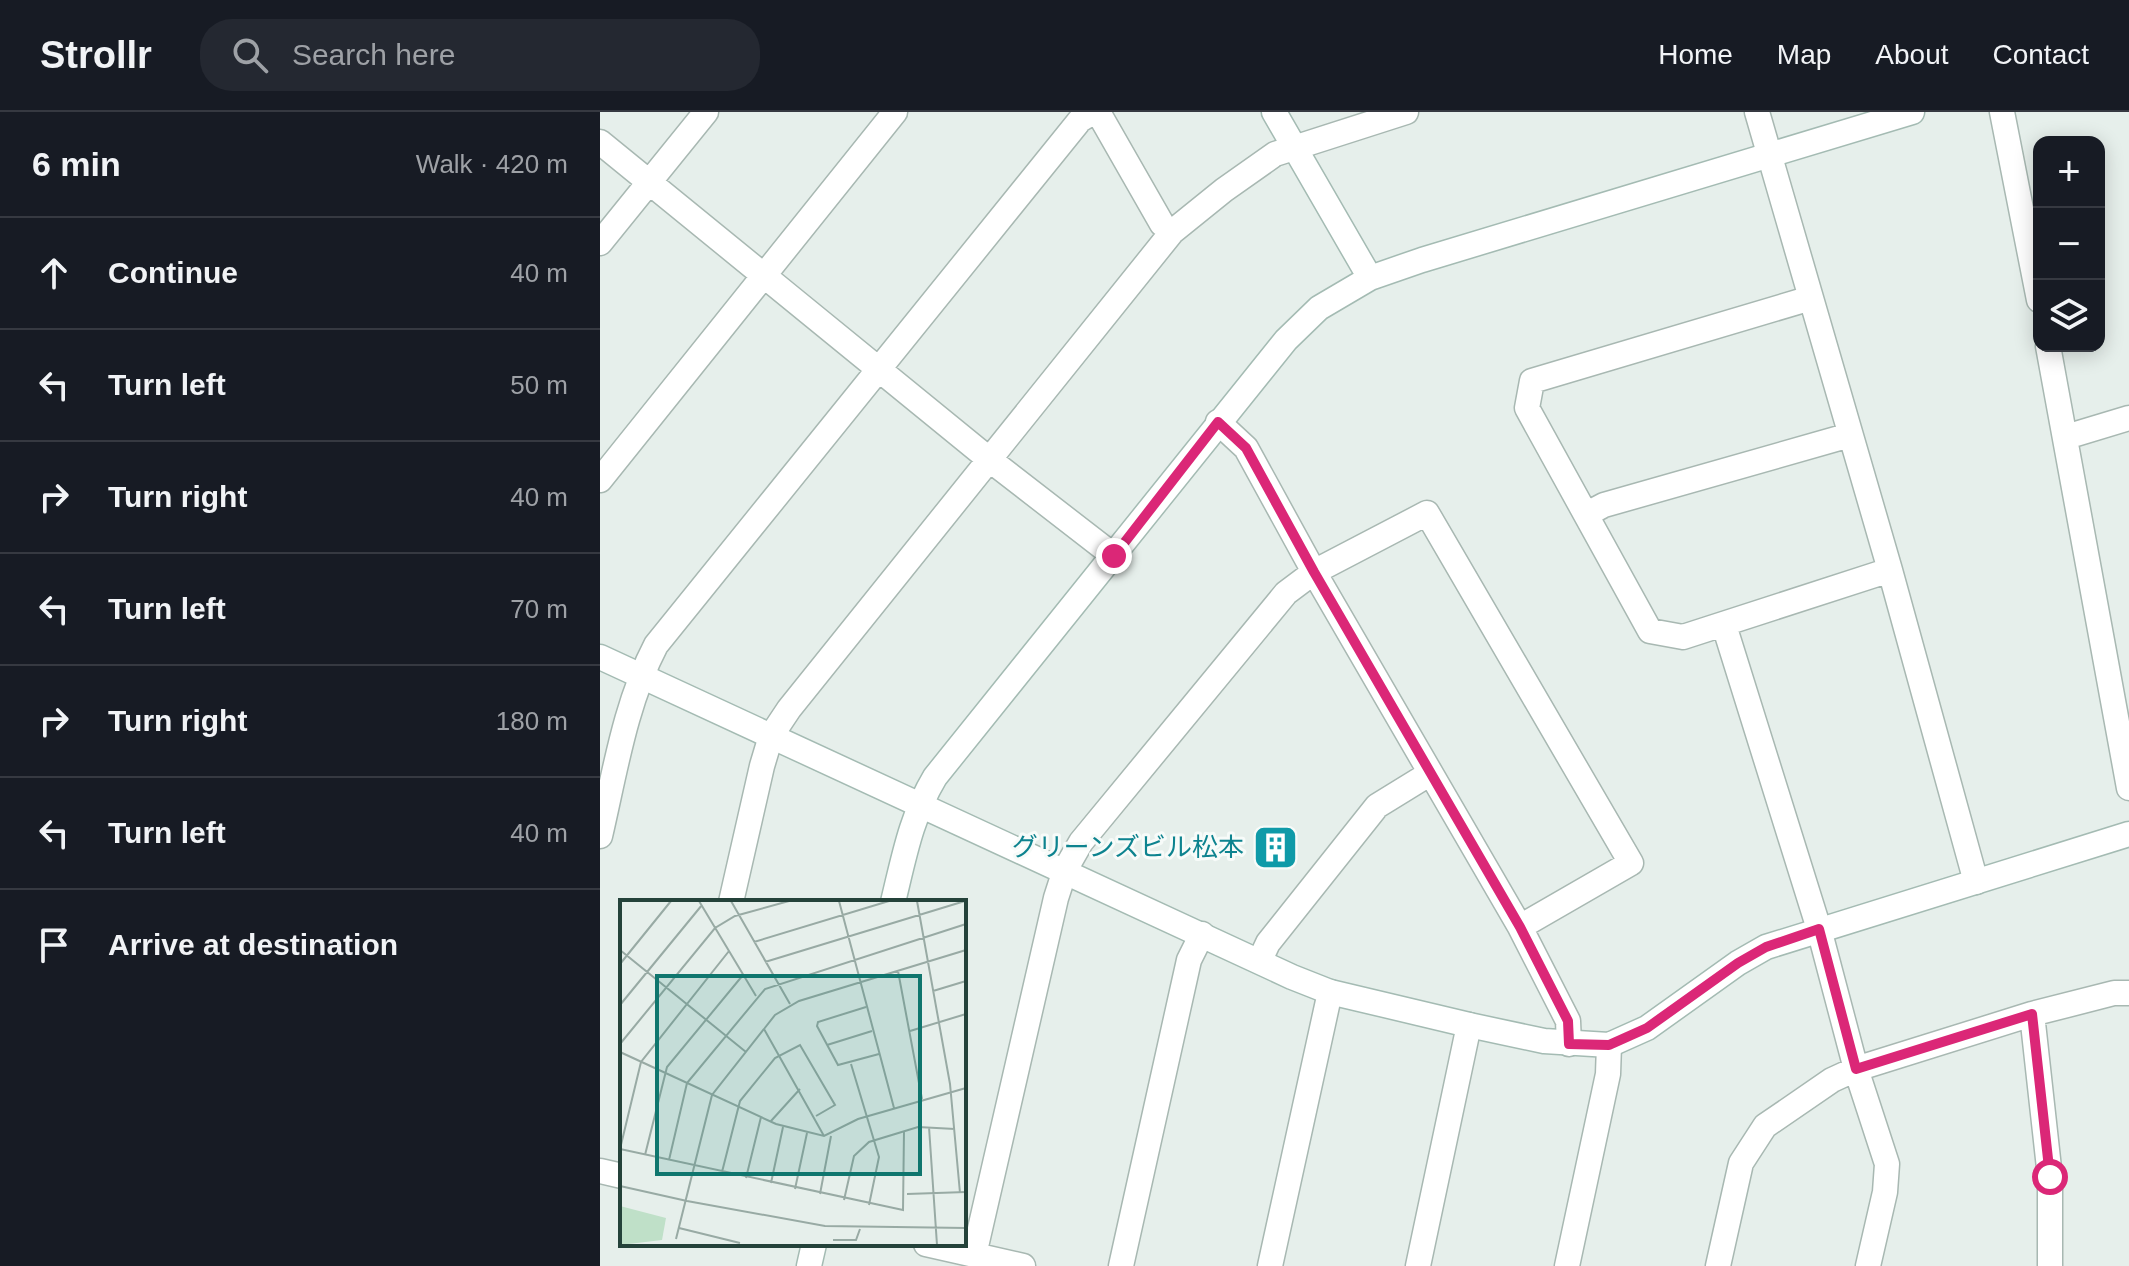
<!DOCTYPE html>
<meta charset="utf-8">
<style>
:root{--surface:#171b24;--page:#242831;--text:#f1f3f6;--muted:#9ea1a6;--line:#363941}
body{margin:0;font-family:Helvetica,"Noto Sans JP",sans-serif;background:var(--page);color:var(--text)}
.controls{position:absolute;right:24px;top:24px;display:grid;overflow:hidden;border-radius:16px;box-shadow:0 4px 20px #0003}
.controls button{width:72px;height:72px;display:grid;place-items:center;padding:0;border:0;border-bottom:2px solid var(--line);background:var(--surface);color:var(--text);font:40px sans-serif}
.stop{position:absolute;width:24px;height:24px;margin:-18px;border:6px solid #db2777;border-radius:50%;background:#fff}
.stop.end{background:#db2777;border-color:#fff;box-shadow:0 2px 8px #0008}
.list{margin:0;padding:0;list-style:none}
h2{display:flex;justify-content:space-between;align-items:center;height:104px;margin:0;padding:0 32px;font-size:34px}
h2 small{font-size:26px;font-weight:400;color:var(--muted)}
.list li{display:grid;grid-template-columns:52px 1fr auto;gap:24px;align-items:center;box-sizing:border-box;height:112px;padding:0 32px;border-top:2px solid var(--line)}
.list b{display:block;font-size:30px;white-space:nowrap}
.list em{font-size:26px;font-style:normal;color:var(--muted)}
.icon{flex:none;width:44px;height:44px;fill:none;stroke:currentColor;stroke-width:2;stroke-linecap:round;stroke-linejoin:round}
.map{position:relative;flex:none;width:1529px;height:1154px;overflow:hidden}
header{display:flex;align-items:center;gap:48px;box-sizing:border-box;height:112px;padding:0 40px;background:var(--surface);border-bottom:2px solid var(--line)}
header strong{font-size:38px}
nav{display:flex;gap:44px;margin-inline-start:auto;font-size:28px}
.search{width:560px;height:72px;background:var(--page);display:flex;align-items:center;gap:20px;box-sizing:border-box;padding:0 28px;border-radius:32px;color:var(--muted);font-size:30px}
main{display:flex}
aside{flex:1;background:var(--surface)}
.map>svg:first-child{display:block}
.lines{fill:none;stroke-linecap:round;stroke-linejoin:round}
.street-casing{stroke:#a8b8b2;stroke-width:27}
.secondary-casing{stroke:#a4bbb3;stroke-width:27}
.street{stroke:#fff;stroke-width:24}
.secondary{stroke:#fff;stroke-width:24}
.route{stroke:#db2777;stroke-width:10}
.labels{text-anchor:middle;stroke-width:6;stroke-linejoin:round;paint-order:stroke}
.culture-label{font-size:26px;fill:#0d838f;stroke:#f7fbf9;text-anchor:end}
.inset-road{fill:none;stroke:#98aaa4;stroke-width:2}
.view{fill:#0f766e;fill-opacity:0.15;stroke:#0f766e;stroke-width:4}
.inset-edge{fill:none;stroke:#24423a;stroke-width:4}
</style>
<header>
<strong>Strollr</strong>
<div class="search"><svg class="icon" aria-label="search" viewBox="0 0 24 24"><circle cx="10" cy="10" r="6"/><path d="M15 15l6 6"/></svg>Search here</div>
<nav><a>Home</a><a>Map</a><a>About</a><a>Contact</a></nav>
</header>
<main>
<aside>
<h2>6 min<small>Walk · 420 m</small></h2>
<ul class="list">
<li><svg class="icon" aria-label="ahead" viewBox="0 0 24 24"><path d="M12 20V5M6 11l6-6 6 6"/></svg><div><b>Continue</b></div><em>40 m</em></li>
<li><svg class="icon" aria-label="left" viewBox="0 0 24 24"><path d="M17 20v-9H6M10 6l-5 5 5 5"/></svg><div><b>Turn left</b></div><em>50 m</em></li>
<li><svg class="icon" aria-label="right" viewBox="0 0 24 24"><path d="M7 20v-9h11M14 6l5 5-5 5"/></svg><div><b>Turn right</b></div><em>40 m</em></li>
<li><svg class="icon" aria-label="left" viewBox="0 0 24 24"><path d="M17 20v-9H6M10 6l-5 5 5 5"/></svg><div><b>Turn left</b></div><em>70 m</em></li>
<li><svg class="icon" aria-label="right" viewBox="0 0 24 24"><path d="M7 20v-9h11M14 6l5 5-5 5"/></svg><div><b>Turn right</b></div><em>180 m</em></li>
<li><svg class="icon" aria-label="left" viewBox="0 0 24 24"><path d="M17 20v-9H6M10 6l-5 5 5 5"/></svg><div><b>Turn left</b></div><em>40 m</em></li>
<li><svg class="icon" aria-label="arrive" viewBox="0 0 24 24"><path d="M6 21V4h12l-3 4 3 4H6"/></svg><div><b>Arrive at destination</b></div></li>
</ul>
</aside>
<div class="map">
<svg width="1529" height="1154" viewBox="0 0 1529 1154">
<rect width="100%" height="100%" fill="#e6efeb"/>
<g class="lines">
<defs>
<path id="street" d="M498 0 562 112 572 120
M1157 0 1290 458 1376 770
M1402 0 1439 188
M0 30 390 348 514 444
M0 131 106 0
M1211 186 932 269 927 296 1050 519 1083 525 1290 458
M1448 234 1529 676
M618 310 646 336 714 460 920 815 968 909 969 932
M1466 325 1529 306
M0 368 295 0
M987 402 1004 393 1250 323
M1124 513 1219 817 1256 957 1287 1052 1285 1080 1268 1154
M0 724C15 660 25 592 56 533L480 8 493 0
M131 790 162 654 171 624 189 597 572 120 624 78 675 42 806 0
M660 848 668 831 777 694 829 662
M1432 902 1450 1065V1154
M0 1059 22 1064
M326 1132 423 1154
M374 1143 456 786 465 758 481 730 686 481 714 460 827 401 1031 751 920 815
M521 1154 589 848 602 822
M670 1154 730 880
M818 1154 869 913
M967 1154 1008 962 1009 933
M1118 1154 1141 1051 1165 1014 1232 968 1256 957 1432 902 1514 881H1529"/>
<path id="secondary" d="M674 0 770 166
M0 545 692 865 730 880 869 913 944 929 1009 933 1047 916 1138 851 1166 835 1529 722
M293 790C304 745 311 705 335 665L686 228 719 196 770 166 822 148 1312 0
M209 1154 214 1132"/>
</defs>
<use href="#street" class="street-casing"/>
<use href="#secondary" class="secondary-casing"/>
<use href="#street" class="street"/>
<use href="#secondary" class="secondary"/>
</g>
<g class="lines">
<path class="route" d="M514 444 618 310 646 336 714 460 920 815 968 909 969 932 1009 933 1047 916 1138 851 1166 835 1219 817 1256 957 1432 902 1450 1065"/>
</g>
<defs>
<symbol id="building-square" viewBox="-11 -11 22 22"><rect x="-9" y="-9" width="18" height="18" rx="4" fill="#0f9aa8" stroke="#f7fbf9"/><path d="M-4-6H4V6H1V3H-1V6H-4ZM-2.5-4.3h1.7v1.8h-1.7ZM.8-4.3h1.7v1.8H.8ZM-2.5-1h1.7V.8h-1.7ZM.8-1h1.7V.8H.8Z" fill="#fff"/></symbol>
</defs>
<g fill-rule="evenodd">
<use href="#building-square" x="650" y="710" width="51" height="51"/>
</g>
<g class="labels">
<g class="culture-label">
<text x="644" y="744">グリーンズビル松本</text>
</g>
</g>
<g transform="translate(20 788)">
<rect width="346" height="346" fill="#e6efeb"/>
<path d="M0 306 46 318 42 340 0 345Z" fill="#bfe0c8"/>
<path class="inset-road" d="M79 1 136 96M111 1 170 104M219 1 274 208M297 1 330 184 340 293M134 42 269 1M0 50 126 152M109 51 21 162 0 249 283 310 284 231M145 62 345 1M0 64 51 1M278 71 302 199M313 91 346 81M0 105 82 5M246 107 198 122 197 126 218 165 259 154M144 129 204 236M290 131 346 114M0 144 95 28 115 16 169 1M207 145 252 131M0 152 156 224 204 236 238 219 346 188M231 164 259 257 249 305M151 221 180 189M309 227 317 345M25 255 47 167 123 75M49 260 67 183 145 89 346 24M102 272 120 201 155 158 180 145 215 205 196 216M126 278 141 217M151 283 163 227M0 286 67 301M175 289 187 233M200 294 211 236M287 294 346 292M224 300 234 256 249 242 298 227 335 229M67 301 205 326 346 328M59 328 120 343M56 339 92 195 155 115 179 101 346 50M213 340H236L240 329"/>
<path class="view" d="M37 76H300V274H37Z"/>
<rect width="346" height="346" class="inset-edge"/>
</g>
</svg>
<div class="controls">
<button>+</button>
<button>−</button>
<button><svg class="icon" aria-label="layers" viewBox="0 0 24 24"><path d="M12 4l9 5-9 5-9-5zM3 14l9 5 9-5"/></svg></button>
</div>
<div class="stop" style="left:1450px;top:1065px"></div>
<div class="stop end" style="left:514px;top:444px"></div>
</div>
</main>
